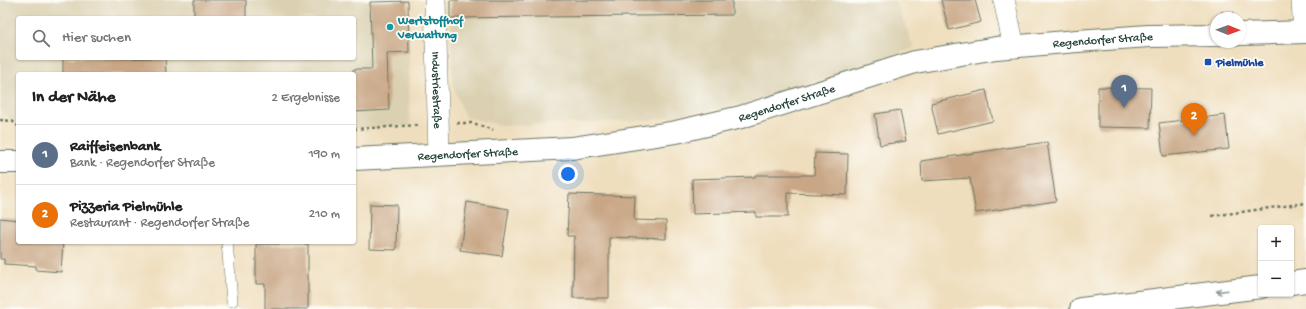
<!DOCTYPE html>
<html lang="de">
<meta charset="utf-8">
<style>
:root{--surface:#fff;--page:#f6f6f6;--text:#202124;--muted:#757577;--line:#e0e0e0;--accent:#b45309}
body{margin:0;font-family:"Gochi Hand",sans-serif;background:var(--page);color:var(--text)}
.controls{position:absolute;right:12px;bottom:12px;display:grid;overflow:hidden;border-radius:4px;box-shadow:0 1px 3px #0004}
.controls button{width:36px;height:36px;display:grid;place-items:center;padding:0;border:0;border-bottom:1px solid var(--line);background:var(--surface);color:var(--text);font:20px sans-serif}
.compass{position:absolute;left:1210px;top:12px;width:36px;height:36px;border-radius:50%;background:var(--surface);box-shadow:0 1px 3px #0004;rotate:91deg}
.you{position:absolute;left:568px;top:174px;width:14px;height:14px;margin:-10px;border:3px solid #fff;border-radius:50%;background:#1a73e8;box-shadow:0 0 0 6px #1a73e833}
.badge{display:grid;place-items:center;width:26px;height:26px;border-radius:50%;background:var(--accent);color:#fff;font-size:13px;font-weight:700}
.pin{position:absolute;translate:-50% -33px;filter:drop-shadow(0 1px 2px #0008)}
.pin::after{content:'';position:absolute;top:21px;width:14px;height:12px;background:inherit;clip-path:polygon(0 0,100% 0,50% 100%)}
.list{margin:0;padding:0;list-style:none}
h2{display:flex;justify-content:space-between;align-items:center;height:52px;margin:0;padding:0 16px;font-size:17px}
h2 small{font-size:13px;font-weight:400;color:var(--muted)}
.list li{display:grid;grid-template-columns:26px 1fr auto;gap:12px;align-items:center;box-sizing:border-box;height:60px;padding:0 16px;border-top:1px solid var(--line)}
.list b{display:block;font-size:15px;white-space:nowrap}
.list p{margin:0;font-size:13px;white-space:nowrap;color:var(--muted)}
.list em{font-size:13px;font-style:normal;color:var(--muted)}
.icon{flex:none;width:22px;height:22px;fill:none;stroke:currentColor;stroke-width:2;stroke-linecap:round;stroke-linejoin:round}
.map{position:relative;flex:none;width:1306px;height:309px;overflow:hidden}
.search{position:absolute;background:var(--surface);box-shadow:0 1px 3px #0004;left:16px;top:16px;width:340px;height:44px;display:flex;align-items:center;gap:10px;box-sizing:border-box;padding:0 14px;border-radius:4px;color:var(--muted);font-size:15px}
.panel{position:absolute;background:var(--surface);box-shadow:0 1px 3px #0004;left:16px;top:72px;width:340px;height:172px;border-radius:4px}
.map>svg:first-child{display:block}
.built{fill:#dbd1b2;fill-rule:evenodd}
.building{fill:#c9a786}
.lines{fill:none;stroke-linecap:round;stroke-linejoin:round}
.service-casing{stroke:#687564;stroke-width:12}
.minor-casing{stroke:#687564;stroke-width:22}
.tertiary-casing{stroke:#687564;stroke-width:24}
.motorway-casing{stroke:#687564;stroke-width:24}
.path{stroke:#687564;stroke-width:2.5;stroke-dasharray:3 3;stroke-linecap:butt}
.service{stroke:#fff;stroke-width:11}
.minor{stroke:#fff;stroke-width:21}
.tertiary{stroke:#fff;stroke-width:22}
.motorway{stroke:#fff;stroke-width:22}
.oneway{stroke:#8f9e9a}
.culture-dot{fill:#0f9aa8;stroke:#fdfcf7;stroke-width:1.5}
.transit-dot{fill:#1a4fb4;stroke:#fdfcf7;stroke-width:1.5}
.labels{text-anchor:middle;stroke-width:3.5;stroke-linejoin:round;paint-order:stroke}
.culture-label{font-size:12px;font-weight:bold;fill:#0d838f;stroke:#fdfcf7;text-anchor:start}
.street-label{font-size:12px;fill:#1f3d34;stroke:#fdfcf7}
.transit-label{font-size:12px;font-weight:bold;fill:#164399;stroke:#fdfcf7;text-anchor:start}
</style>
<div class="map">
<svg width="1306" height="309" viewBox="0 0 1306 309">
<rect width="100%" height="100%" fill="#fdfcf7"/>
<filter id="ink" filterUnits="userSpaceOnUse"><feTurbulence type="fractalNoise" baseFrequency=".025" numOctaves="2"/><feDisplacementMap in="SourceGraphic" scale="8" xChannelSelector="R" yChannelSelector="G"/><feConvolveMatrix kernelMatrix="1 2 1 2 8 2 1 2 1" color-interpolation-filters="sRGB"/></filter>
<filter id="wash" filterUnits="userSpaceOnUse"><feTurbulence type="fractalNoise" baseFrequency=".012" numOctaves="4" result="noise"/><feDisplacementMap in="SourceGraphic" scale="16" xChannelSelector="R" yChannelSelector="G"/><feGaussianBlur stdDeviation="0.9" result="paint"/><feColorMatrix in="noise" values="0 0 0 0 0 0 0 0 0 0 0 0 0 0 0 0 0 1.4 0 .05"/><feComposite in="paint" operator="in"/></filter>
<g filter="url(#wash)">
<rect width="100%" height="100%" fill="#efdebd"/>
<path class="built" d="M0 0H408L410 126 354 128V74H18V124L5 114 0 115ZM18 18H354V58H18Z
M450 0H895L914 48 743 104 651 120 504 126 465 117 453 86Z"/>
<g id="blocks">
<path class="building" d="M194 0H246V18H194Z
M450 0H732V15L450 18Z
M941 0H975L981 22 949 30Z
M408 1 409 52 387 53 389 110 354 112V69H372L370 2Z
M63 58H165L166 74H63Z
M1098 87 1151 88 1150 128 1098 127Z
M986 90 993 121 938 134 931 103Z
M900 110 906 141 880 145 875 114Z
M1225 115 1229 149 1163 156 1159 123Z
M1047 142 1056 201 976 213 970 178 922 181 921 161Z
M815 153 848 154 847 195 788 193V217H756V212L693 214 692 179 755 177V175H814Z
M569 194 635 196 634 220 666 221V239L609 237V298H573L574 236H567Z
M467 202 509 209 502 256 460 250Z
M370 204 397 205 396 250 369 249Z
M0 218 18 220V242H63L61 272 36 270V266L4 264V259H0Z
M256 244H308V309H265V284H256Z"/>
</g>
</g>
<g filter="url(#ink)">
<use href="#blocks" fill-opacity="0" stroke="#687564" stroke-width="1"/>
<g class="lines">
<defs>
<path id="service" d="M227 242 232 301"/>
<g id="minor">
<path id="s1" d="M435 0 439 155"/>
<path d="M1004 0 1014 47"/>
<path d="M1302 0 1304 32"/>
</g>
<g id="tertiary">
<path d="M1240 34 1306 32"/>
<path id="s2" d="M354 159 572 148 676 132 741 117 915 62 996 48 1077 41 1149 36 1216 35"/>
<path d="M0 162H18"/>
</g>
<path id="motorway" d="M1291 283 1306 281
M1081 309 1261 287"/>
</defs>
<use href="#service" class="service-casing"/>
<use href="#minor" class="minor-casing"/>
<use href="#tertiary" class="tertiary-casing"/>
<use href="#motorway" class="motorway-casing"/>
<path class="path" d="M1221 13H1234
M0 120 12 121 18 126
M457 123H473L493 130
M354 129 418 125
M1212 216 1306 203"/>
<use href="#service" class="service"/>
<use href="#minor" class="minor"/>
<use href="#tertiary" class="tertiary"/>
<use href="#motorway" class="motorway"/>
</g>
<defs><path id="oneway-shaft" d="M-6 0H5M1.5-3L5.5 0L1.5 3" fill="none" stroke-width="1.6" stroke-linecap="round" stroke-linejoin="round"/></defs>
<use class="oneway" href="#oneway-shaft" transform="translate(1222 291) rotate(173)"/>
</g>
<circle class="culture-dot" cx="390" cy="27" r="4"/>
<rect class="transit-dot" x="1204" y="58" width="8" height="8" rx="2"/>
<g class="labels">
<g class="culture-label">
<text x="398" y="24">Wertstoffhof<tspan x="398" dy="14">Verwaltung</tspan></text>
</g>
<g class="street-label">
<text dy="4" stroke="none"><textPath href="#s2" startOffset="762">Regendorfer Straße</textPath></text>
<text dy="4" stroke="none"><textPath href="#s1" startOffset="90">Industriestraße</textPath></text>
<text dy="4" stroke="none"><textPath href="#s2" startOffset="438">Regendorfer Straße</textPath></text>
<text dy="4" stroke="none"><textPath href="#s2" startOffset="114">Regendorfer Straße</textPath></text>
</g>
<g class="transit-label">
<text x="1216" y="66">Pielmühle</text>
</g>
</g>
</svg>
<div class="controls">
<button>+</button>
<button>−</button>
</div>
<svg class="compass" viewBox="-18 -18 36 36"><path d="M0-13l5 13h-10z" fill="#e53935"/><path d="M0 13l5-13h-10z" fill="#757577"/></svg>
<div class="you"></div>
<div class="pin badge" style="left:1124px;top:108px;background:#5c6f8a">1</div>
<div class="pin badge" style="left:1194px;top:136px;background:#e8710a">2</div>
<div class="search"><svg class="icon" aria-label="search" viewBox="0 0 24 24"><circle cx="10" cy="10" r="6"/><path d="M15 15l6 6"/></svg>Hier suchen</div>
<section class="panel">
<h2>In der Nähe<small>2 Ergebnisse</small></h2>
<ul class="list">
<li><span class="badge" style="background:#5c6f8a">1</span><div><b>Raiffeisenbank</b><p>Bank · Regendorfer Straße</p></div><em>190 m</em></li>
<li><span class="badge" style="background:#e8710a">2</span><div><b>Pizzeria Pielmühle</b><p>Restaurant · Regendorfer Straße</p></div><em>210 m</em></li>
</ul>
</section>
</div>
